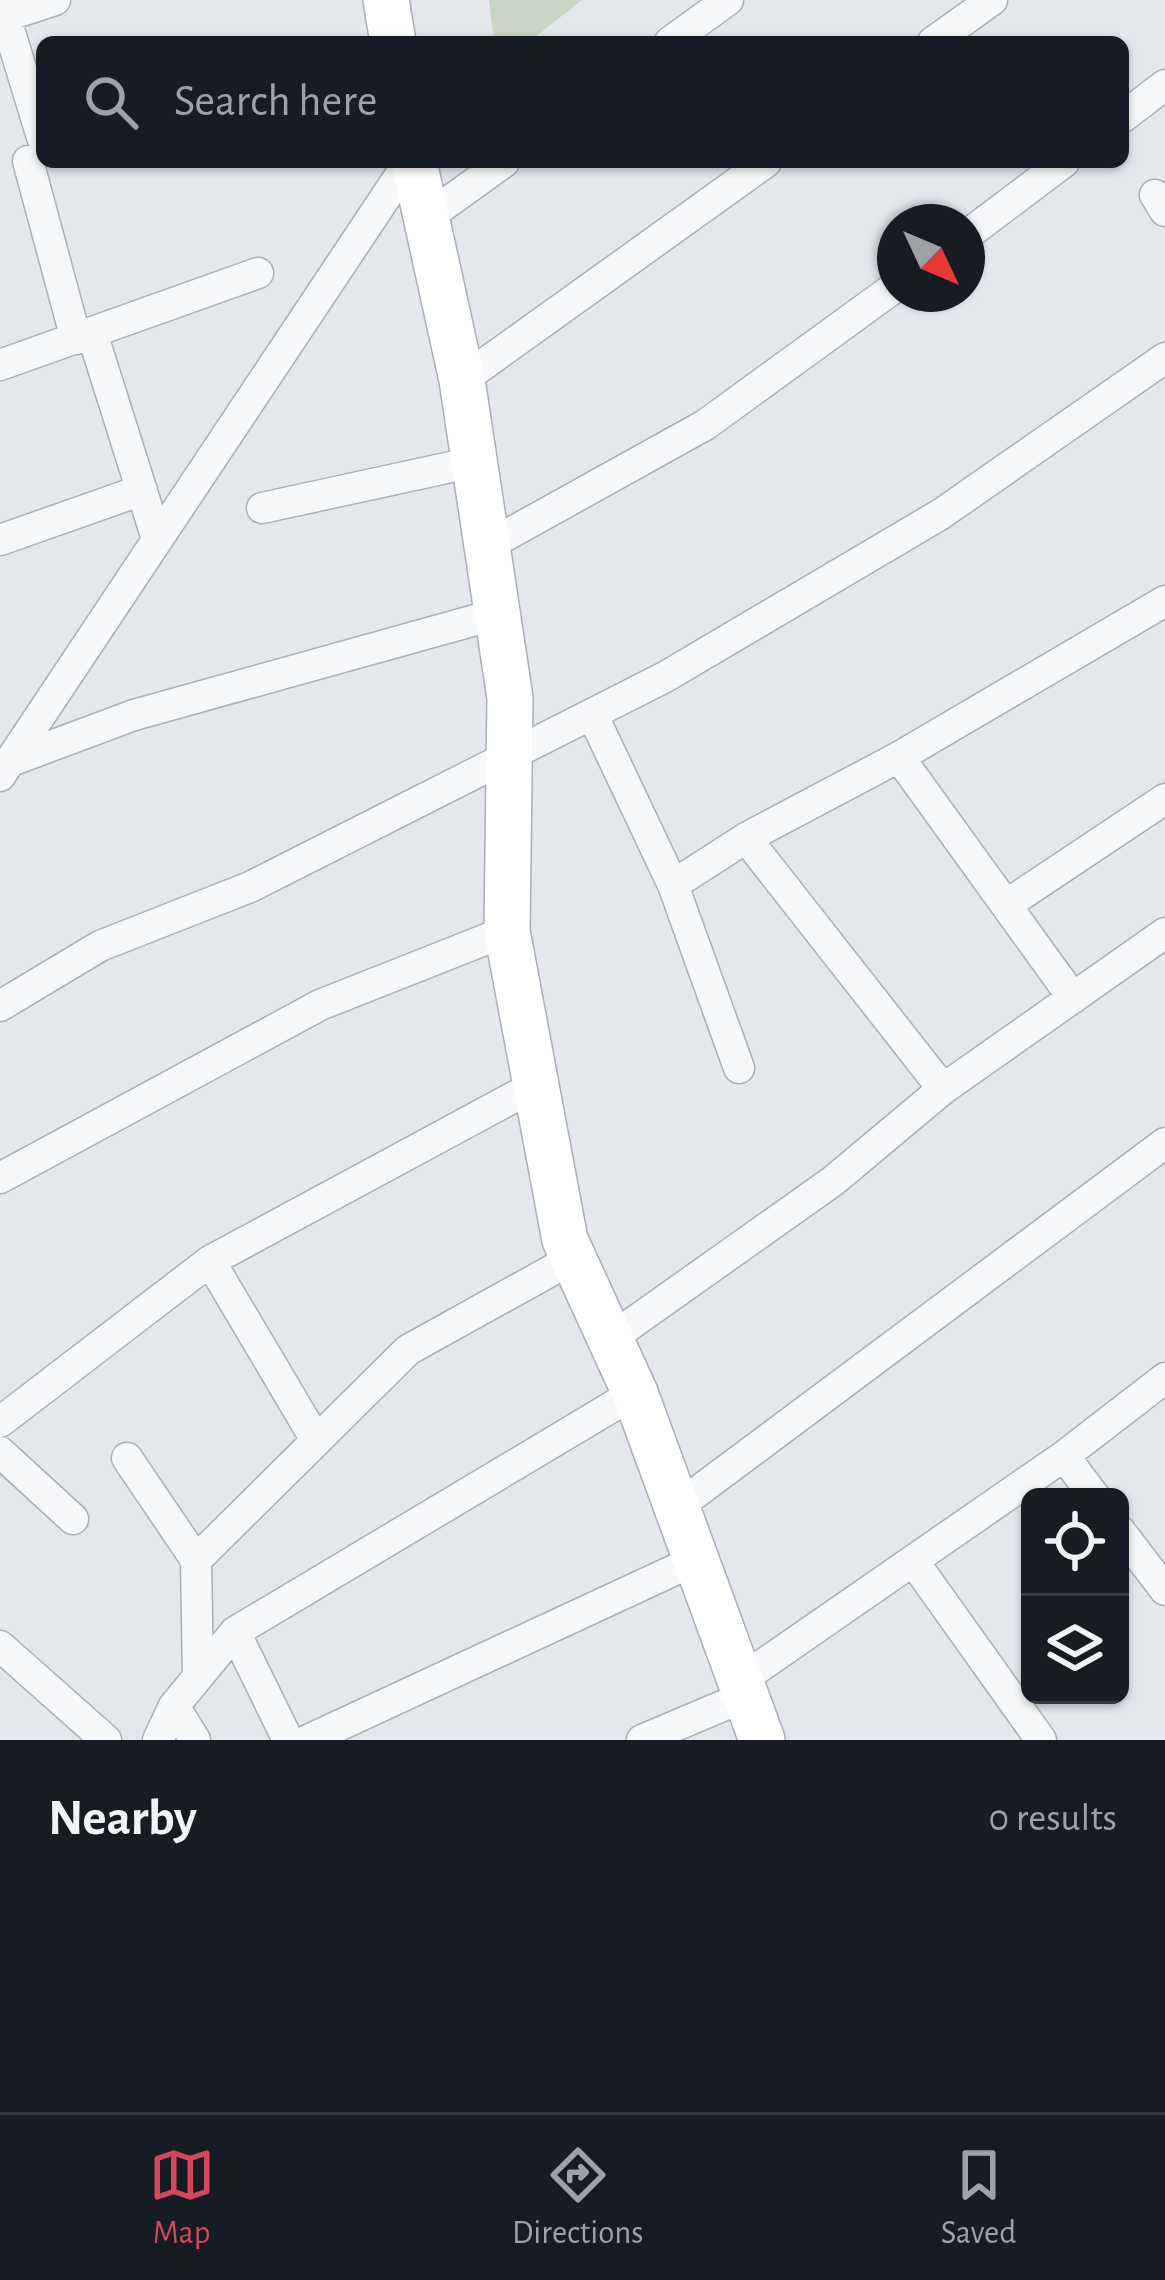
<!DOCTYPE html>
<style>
:root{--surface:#171b24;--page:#242831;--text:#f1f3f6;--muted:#9ea1a6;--line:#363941;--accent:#d1495b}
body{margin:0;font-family:"Alegreya Sans",sans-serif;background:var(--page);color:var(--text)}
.controls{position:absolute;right:36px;bottom:36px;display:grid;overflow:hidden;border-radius:18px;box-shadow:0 3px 9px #0004}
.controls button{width:108px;height:108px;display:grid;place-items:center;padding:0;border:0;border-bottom:3px solid var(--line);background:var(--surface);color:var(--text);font:60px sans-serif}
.compass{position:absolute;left:877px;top:204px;width:108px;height:108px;border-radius:50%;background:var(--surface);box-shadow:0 3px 9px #0004;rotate:134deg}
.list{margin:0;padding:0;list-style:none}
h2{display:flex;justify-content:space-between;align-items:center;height:156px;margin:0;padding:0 48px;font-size:51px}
h2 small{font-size:39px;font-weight:400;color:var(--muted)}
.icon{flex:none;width:66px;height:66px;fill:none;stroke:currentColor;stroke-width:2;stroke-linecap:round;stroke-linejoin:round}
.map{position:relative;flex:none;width:1165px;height:1740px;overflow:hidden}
.search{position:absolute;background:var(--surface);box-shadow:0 3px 9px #0004;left:36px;right:36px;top:36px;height:132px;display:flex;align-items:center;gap:30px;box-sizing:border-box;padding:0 42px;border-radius:18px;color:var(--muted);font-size:45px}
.sheet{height:372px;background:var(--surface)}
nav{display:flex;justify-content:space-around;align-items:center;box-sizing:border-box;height:168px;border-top:3px solid var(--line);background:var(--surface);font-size:33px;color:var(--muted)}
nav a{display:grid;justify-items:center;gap:6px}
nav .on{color:var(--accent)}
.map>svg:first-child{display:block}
.green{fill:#c9d6c5}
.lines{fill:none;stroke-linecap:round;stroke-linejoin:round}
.street-casing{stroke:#a9aeb7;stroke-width:33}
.secondary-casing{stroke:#a9aeb7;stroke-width:48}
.street{stroke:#f7f8fa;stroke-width:30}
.secondary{stroke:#fff;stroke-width:45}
</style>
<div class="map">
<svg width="1165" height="1740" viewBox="0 0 1165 1740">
<rect width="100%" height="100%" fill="#e4e7ec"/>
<path class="green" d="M489 0H582L529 42H494Z"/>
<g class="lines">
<defs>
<path id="street" d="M0 0 42 137
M6 16 55 0
M670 42 728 0
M933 42 992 0
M1123 117 1165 85
M28 161 76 339
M1155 195 1165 211
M426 218 504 162
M967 235 1064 162
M92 333 157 539
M0 365 258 273
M462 380 766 162
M262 508 474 462
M0 540 142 490
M487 546 705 425 895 287
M593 716 673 885 739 1068
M899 757 1073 998
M8 762 134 715 497 614
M0 776 409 162
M746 838 943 1089
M673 885 746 838 899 757 1165 601
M1006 905 1165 799
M0 1006 100 946 250 887 665 677 941 514 1165 358
M0 1178 320 1005 507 931
M210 1261 316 1440
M610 1339 833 1181 943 1089 1165 933
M0 1422 210 1261 538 1084
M0 1452 73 1519
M1064 1456 1095 1497
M127 1458 196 1560
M677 1507 1165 1143
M1120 1531 1165 1590
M914 1562 1041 1740
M0 1646 106 1740
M198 1677 196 1560 408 1350 574 1258
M742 1679 1064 1456 1165 1378
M174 1706 195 1740
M158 1740 174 1706 235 1632
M288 1740 235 1632 635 1393
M308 1740 696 1560
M642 1740 746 1696"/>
<path id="secondary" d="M386 0 393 42
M414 162 462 380 510 698 507 931 565 1240 635 1393 762 1740"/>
</defs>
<use href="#street" class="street-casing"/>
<use href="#secondary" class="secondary-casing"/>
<use href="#street" class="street"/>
<use href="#secondary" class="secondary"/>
</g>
</svg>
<div class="controls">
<button><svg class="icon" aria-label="locate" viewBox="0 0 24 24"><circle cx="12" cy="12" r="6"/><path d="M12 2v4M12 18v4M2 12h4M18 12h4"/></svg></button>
<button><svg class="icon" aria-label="layers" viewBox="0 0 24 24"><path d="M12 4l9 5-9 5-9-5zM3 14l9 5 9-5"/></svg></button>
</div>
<svg class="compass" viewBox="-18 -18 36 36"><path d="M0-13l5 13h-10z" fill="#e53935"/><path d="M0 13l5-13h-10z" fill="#9ea1a6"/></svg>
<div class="search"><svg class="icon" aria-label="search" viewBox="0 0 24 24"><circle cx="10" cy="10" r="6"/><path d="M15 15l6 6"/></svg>Search here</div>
</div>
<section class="sheet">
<h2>Nearby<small>0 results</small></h2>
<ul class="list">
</ul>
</section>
<nav>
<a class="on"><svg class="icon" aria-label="map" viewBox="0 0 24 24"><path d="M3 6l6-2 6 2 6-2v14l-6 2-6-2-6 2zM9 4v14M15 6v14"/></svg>Map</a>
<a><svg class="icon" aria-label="directions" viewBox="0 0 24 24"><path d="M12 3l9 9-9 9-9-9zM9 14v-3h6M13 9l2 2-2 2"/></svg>Directions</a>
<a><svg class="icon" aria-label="saved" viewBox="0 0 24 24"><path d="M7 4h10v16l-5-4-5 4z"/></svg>Saved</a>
</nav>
